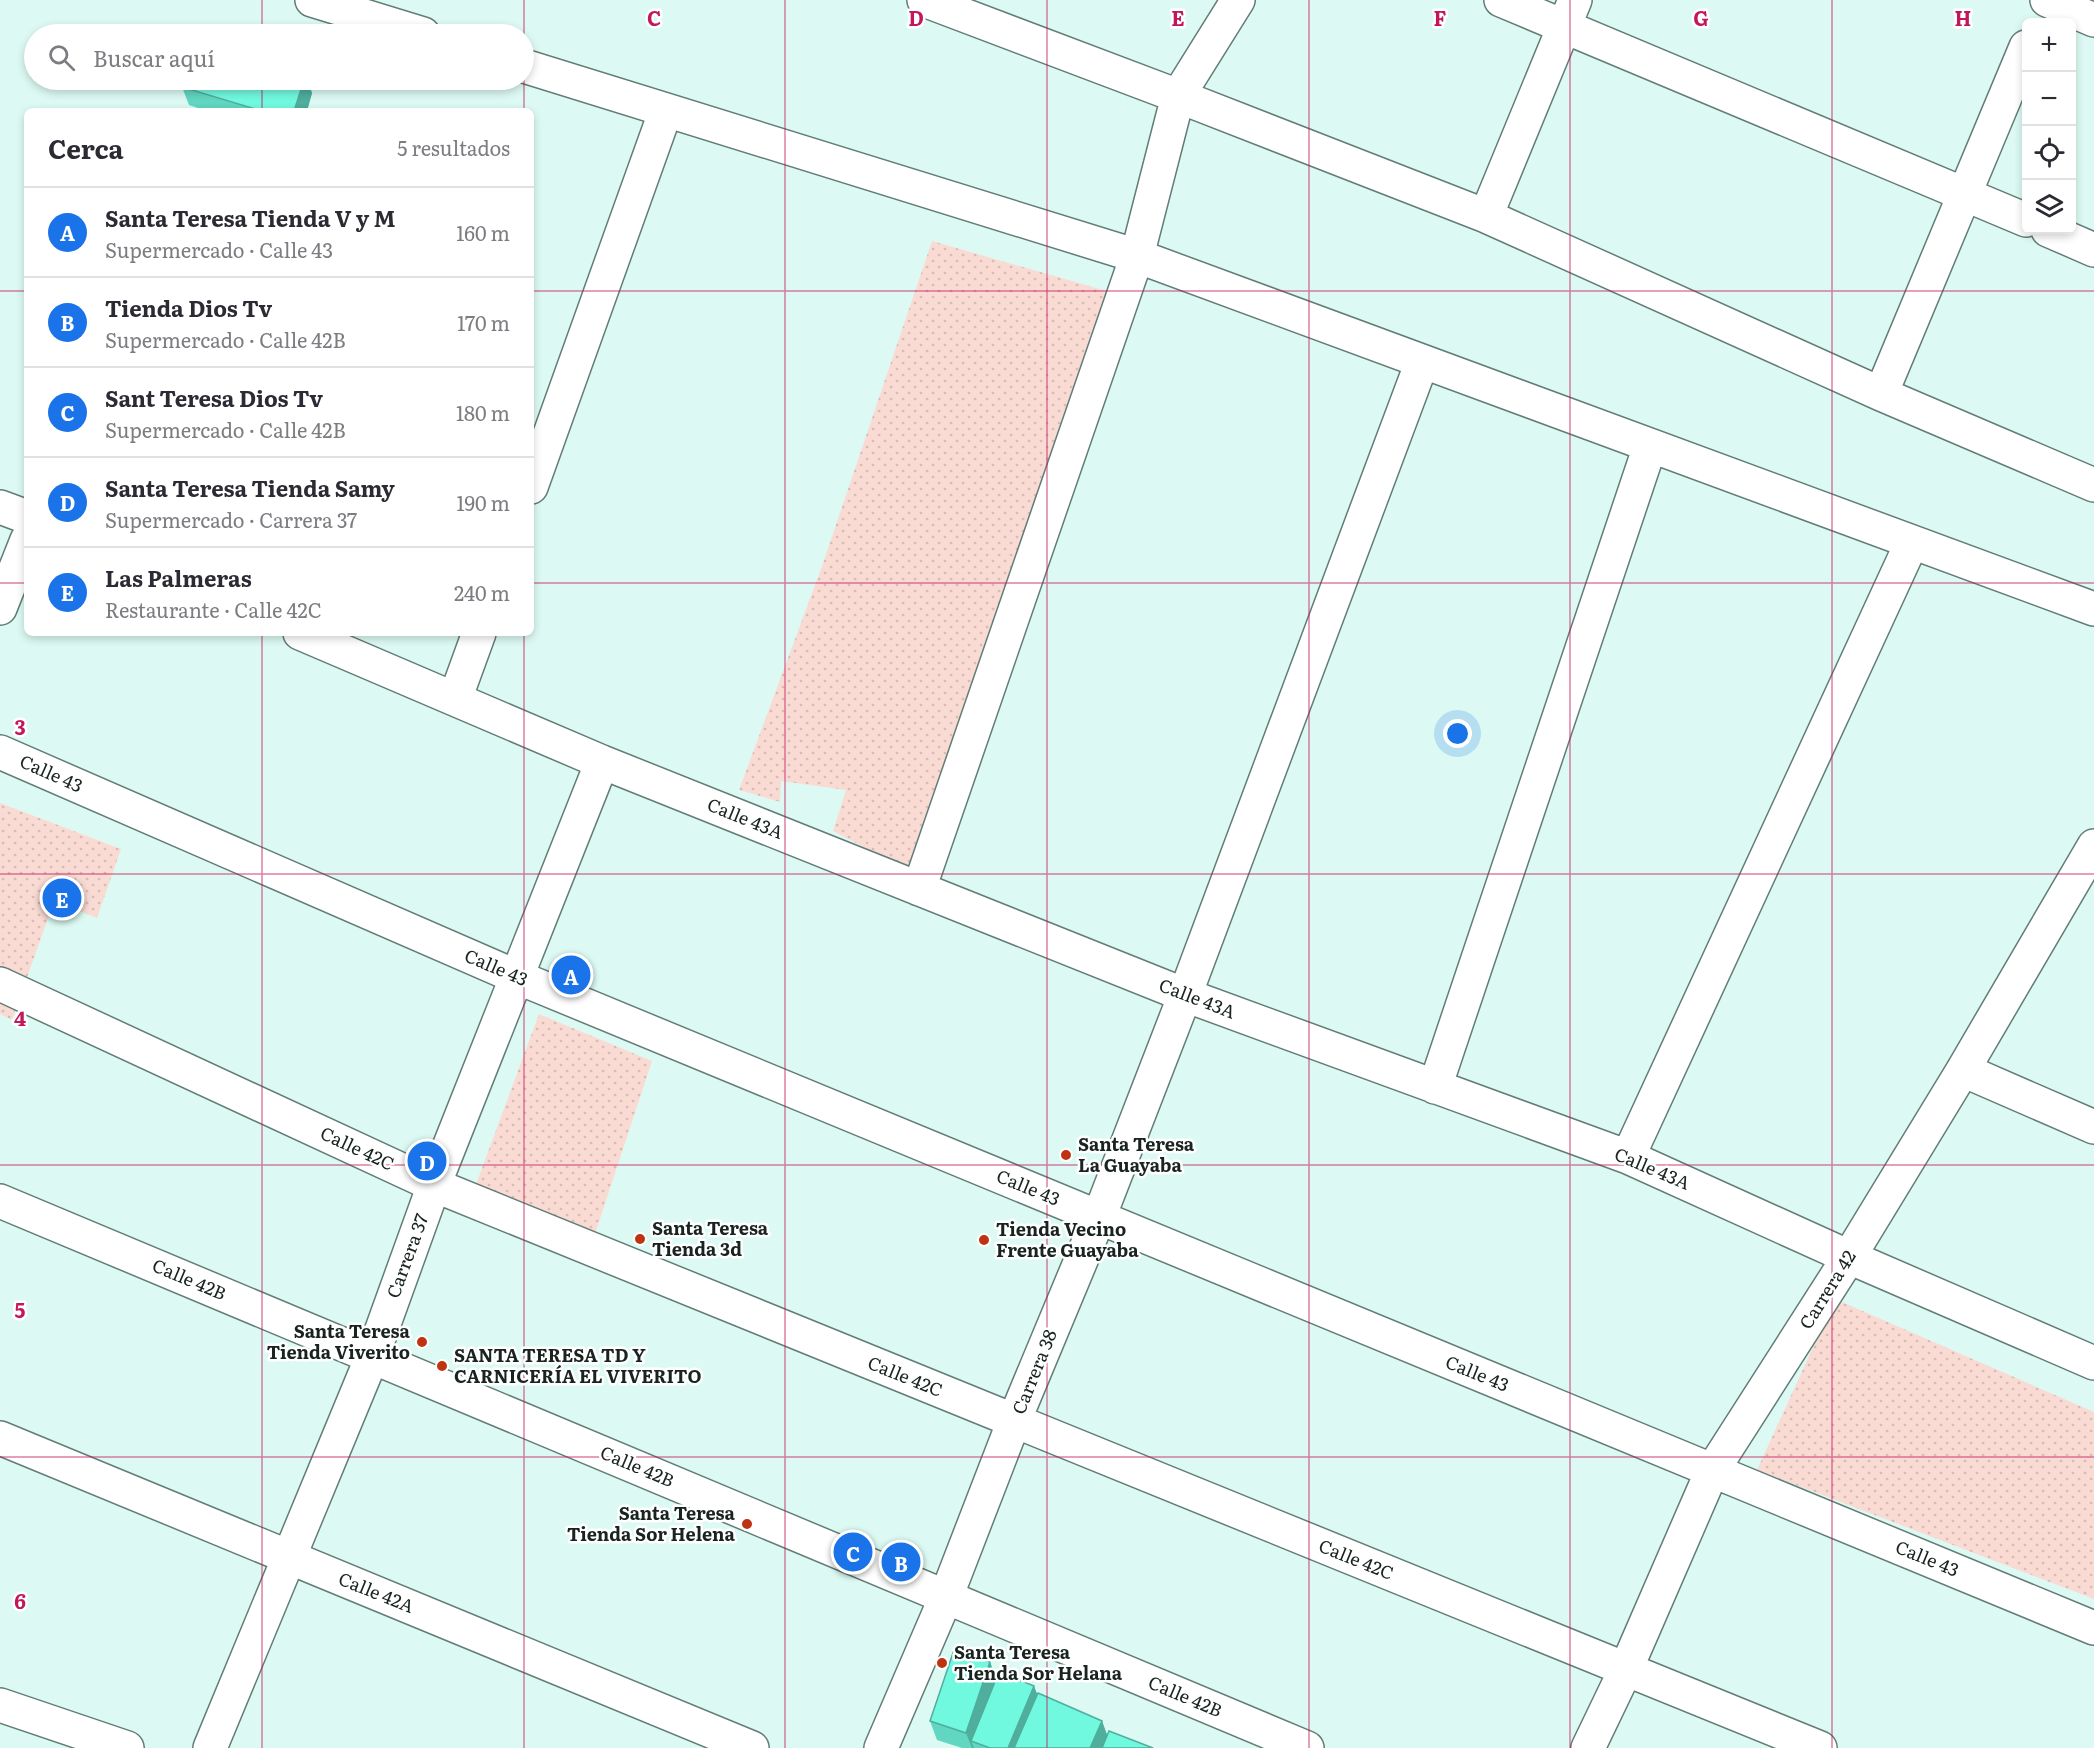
<!DOCTYPE html>
<html lang="es">
<meta charset="utf-8">
<style>
:root{--surface:#fff;--page:#f2f2f3;--text:#2b2b33;--muted:#7c7c81;--line:#e1e1e2;--accent:#1a73e8}
body{margin:0;font-family:Literata,serif;background:var(--page);color:var(--text)}
.controls{position:absolute;right:18px;top:18px;display:grid;overflow:hidden;border-radius:9px;box-shadow:0 3px 9px #0003}
.controls button{width:54px;height:54px;display:grid;place-items:center;padding:0;border:0;border-bottom:2px solid var(--line);background:var(--surface);color:var(--text);font:30px sans-serif}
.you{position:absolute;left:1458px;top:734px;width:21px;height:21px;margin:-15px;border:4px solid #fff;border-radius:50%;background:#1a73e8;box-shadow:0 0 0 9px #1a73e833}
.badge{display:grid;place-items:center;width:39px;height:39px;border-radius:50%;background:var(--accent);color:#fff;font-size:20px;font-weight:700}
.pin{position:absolute;translate:-50% -50%;border:3px solid #fff;box-shadow:0 2px 6px #0006}
.list{margin:0;padding:0;list-style:none}
h2{display:flex;justify-content:space-between;align-items:center;height:78px;margin:0;padding:0 24px;font-size:26px}
h2 small{font-size:20px;font-weight:400;color:var(--muted)}
.list li{display:grid;grid-template-columns:39px 1fr auto;gap:18px;align-items:center;box-sizing:border-box;height:90px;padding:0 24px;border-top:2px solid var(--line)}
.list b{display:block;font-size:22px;white-space:nowrap}
.list p{margin:0;font-size:20px;white-space:nowrap;color:var(--muted)}
.list em{font-size:20px;font-style:normal;color:var(--muted)}
.icon{flex:none;width:33px;height:33px;fill:none;stroke:currentColor;stroke-width:2;stroke-linecap:round;stroke-linejoin:round}
.map{position:relative;flex:none;width:2094px;height:1748px;overflow:hidden}
.search{position:absolute;background:var(--surface);box-shadow:0 3px 9px #0003;left:24px;top:24px;width:510px;height:66px;display:flex;align-items:center;gap:15px;box-sizing:border-box;padding:0 21px;border-radius:33px;color:var(--muted);font-size:22px}
.panel{position:absolute;background:var(--surface);box-shadow:0 3px 9px #0003;left:24px;top:108px;width:510px;height:528px;border-radius:9px}
.map>svg:first-child{display:block}
.green{fill:url(#green-dots)}
.lines{fill:none;stroke-linecap:round;stroke-linejoin:round}
.minor-casing{stroke:#627d76;stroke-width:36}
.minor{stroke:#fff;stroke-width:33}
.wall{fill:#61d6c0}
.shaded-wall{fill:#4fae9c}
.building{fill:#71f9df;stroke:#4fae9c;stroke-width:1.5}
.grid{fill:none;stroke:#c2185b;stroke-width:1.5;stroke-opacity:0.55}
.poi-dot{fill:#be3413;stroke:#fff;stroke-width:2}
.labels{text-anchor:middle;stroke-width:5;stroke-linejoin:round;paint-order:stroke}
.street-label{font-size:18px;fill:#192421;stroke:#fff}
.poi-label{font-size:18px;font-weight:bold;fill:#192421;stroke:#fff;text-anchor:start}
.grid-label{font-size:20px;text-anchor:middle;font-weight:bold;fill:#c2185b;stroke:#fff;stroke-width:5;stroke-linejoin:round;paint-order:stroke}
</style>
<div class="map">
<svg width="2094" height="1748" viewBox="0 0 2094 1748">
<defs>
<pattern id="green-dots" width="8" height="8" patternUnits="userSpaceOnUse" patternTransform="scale(1.5)"><rect width="8" height="8" fill="#fadbd4"/><path d="M2 2h.1M6 6h.1" fill="none" stroke="#d6bcb6" stroke-width="1.8" stroke-linecap="round"/></pattern>
</defs>
<rect width="100%" height="100%" fill="#dcfaf3"/>
<path class="green" d="M932 241 1110 292 912 872 833 831 846 790 781 781 780 802 739 790 821 569Z
M0 803 121 849 97 918 54 901 12 1020 0 1014Z
M539 1014 652 1061 593 1240 475 1187Z
M1835 1299 2094 1412V1599L1757 1470Z"/>
<g class="lines">
<defs>
<path id="minor" d="M312 0 423 34
M924 0 1178 96 1486 216 1881 394 2094 485
M1238 0 1178 96 1137 256 2094 609
M1501 0 2026 220
M2047 0 2094 20
M524 66 1137 256 919 889
M1486 216 1575 0
M2048 230 2094 250
M1881 394 2026 47
M531 487 666 110
M0 507 27 517
M0 608 27 540
M300 633 602 762 1185 995 1628 1157 1849 1257 2094 1363
M455 699 479 633
M0 752 517 977 2094 1628
M0 984 434 1185 1820 1748
M1963 1070 2094 1127
M1435 1087 1650 446
M1628 1157 1912 542
M0 1201 1307 1748
M0 1438 752 1748
M0 1705 127 1748
M210 1748 372 1357 434 1185 602 762
M881 1748 946 1597 1014 1421 1099 1217 1185 995 1422 362
M1588 1748 1626 1669 1712 1471 1849 1257 1963 1070 2094 846"/>
</defs>
<use href="#minor" class="minor-casing"/>
<use href="#minor" class="minor"/>
</g>
<path class="wall" d="M184 80H307L312 93 307 111H207L189 105 182 87Z
M990 1662 996 1679 1034 1686 1037 1695 1102 1721 1107 1736 1153 1748H962L937 1740 930 1721Z"/>
<path class="shaded-wall" d="M304 80H307L312 93 307 111H294Z
M990 1662 997 1681 971 1741 974 1748H972L966 1733Z
M1034 1686 1041 1704 1023 1748H1008Z
M1102 1721 1109 1740 1105 1748H1090Z"/>
<path class="building" d="M184 80H304L294 111H262L182 87Z
M954 1650 990 1662 966 1733 930 1721Z
M999 1672 1034 1686 1008 1748H990L971 1741Z
M1038 1693 1102 1721 1090 1748H1014Z
M1109 1731 1153 1748H1102Z"/>
<path class="grid" d="M262 0V34M524 0V34M785 0V1748M1047 0V1748M1309 0V1748M1570 0V1748M1832 0V1748M524 34V80M262 80V111M524 80V111M0 291H27M531 291H2094M0 583H27M531 583H2094M262 633V1748M524 633V1748M0 874H2094M0 1165H2094M0 1457H2094"/>
<g class="poi-dot">
<circle cx="1066" cy="1155" r="6"/>
<circle cx="640" cy="1239" r="6"/>
<circle cx="984" cy="1240" r="6"/>
<circle cx="422" cy="1342" r="6"/>
<circle cx="442" cy="1366" r="6"/>
<circle cx="747" cy="1524" r="6"/>
<circle cx="942" cy="1663" r="6"/>
</g>
<g class="labels">
<g class="street-label">
<text transform="translate(51 774) rotate(24)" y="6">Calle 43</text>
<text transform="translate(745 819) rotate(22)" y="6">Calle 43A</text>
<text transform="translate(496 968) rotate(23)" y="6">Calle 43</text>
<text transform="translate(1197 999) rotate(21)" y="6">Calle 43A</text>
<text transform="translate(357 1149) rotate(25)" y="6">Calle 42C</text>
<text transform="translate(1652 1169) rotate(23)" y="6">Calle 43A</text>
<text transform="translate(1028 1188) rotate(22)" y="6">Calle 43</text>
<text transform="translate(408 1256) rotate(-70)" y="6">Carrera 37</text>
<text transform="translate(189 1280) rotate(23)" y="6">Calle 42B</text>
<text transform="translate(1828 1290) rotate(-58)" y="6">Carrera 42</text>
<text transform="translate(1035 1372) rotate(-68)" y="6">Carrera 38</text>
<text transform="translate(1477 1374) rotate(22)" y="6">Calle 43</text>
<text transform="translate(905 1377) rotate(22)" y="6">Calle 42C</text>
<text transform="translate(637 1467) rotate(23)" y="6">Calle 42B</text>
<text transform="translate(1927 1559) rotate(22)" y="6">Calle 43</text>
<text transform="translate(1356 1560) rotate(22)" y="6">Calle 42C</text>
<text transform="translate(376 1593) rotate(22)" y="6">Calle 42A</text>
<text transform="translate(1185 1697) rotate(23)" y="6">Calle 42B</text>
</g>
<g class="poi-label">
<text x="1078" y="1151">Santa Teresa<tspan x="1078" dy="21">La Guayaba</tspan></text>
<text x="652" y="1235">Santa Teresa<tspan x="652" dy="21">Tienda 3d</tspan></text>
<text x="996" y="1236">Tienda Vecino<tspan x="996" dy="21">Frente Guayaba</tspan></text>
<text x="410" y="1338" text-anchor="end">Santa Teresa<tspan x="410" dy="21">Tienda Viverito</tspan></text>
<text x="454" y="1362">SANTA TERESA TD Y<tspan x="454" dy="21">CARNICERÍA EL VIVERITO</tspan></text>
<text x="735" y="1520" text-anchor="end">Santa Teresa<tspan x="735" dy="21">Tienda Sor Helena</tspan></text>
<text x="954" y="1659">Santa Teresa<tspan x="954" dy="21">Tienda Sor Helana</tspan></text>
</g>
</g>
<g class="grid-label">
<text x="654" y="26">C</text>
<text x="916" y="26">D</text>
<text x="1178" y="26">E</text>
<text x="1440" y="26">F</text>
<text x="1701" y="26">G</text>
<text x="1963" y="26">H</text>
<text x="20" y="735">3</text>
<text x="20" y="1026">4</text>
<text x="20" y="1318">5</text>
<text x="20" y="1609">6</text>
</g>
</svg>
<div class="controls">
<button>+</button>
<button>−</button>
<button><svg class="icon" aria-label="locate" viewBox="0 0 24 24"><circle cx="12" cy="12" r="6"/><path d="M12 2v4M12 18v4M2 12h4M18 12h4"/></svg></button>
<button><svg class="icon" aria-label="layers" viewBox="0 0 24 24"><path d="M12 4l9 5-9 5-9-5zM3 14l9 5 9-5"/></svg></button>
</div>
<div class="you"></div>
<div class="pin badge" style="left:571px;top:975px">A</div>
<div class="pin badge" style="left:901px;top:1562px">B</div>
<div class="pin badge" style="left:853px;top:1552px">C</div>
<div class="pin badge" style="left:427px;top:1161px">D</div>
<div class="pin badge" style="left:62px;top:898px">E</div>
<div class="search"><svg class="icon" aria-label="search" viewBox="0 0 24 24"><circle cx="10" cy="10" r="6"/><path d="M15 15l6 6"/></svg>Buscar aquí</div>
<section class="panel">
<h2>Cerca<small>5 resultados</small></h2>
<ul class="list">
<li><span class="badge">A</span><div><b>Santa Teresa Tienda V y M</b><p>Supermercado · Calle 43</p></div><em>160 m</em></li>
<li><span class="badge">B</span><div><b>Tienda Dios Tv</b><p>Supermercado · Calle 42B</p></div><em>170 m</em></li>
<li><span class="badge">C</span><div><b>Sant Teresa Dios Tv</b><p>Supermercado · Calle 42B</p></div><em>180 m</em></li>
<li><span class="badge">D</span><div><b>Santa Teresa Tienda Samy</b><p>Supermercado · Carrera 37</p></div><em>190 m</em></li>
<li><span class="badge">E</span><div><b>Las Palmeras</b><p>Restaurante · Calle 42C</p></div><em>240 m</em></li>
</ul>
</section>
</div>
